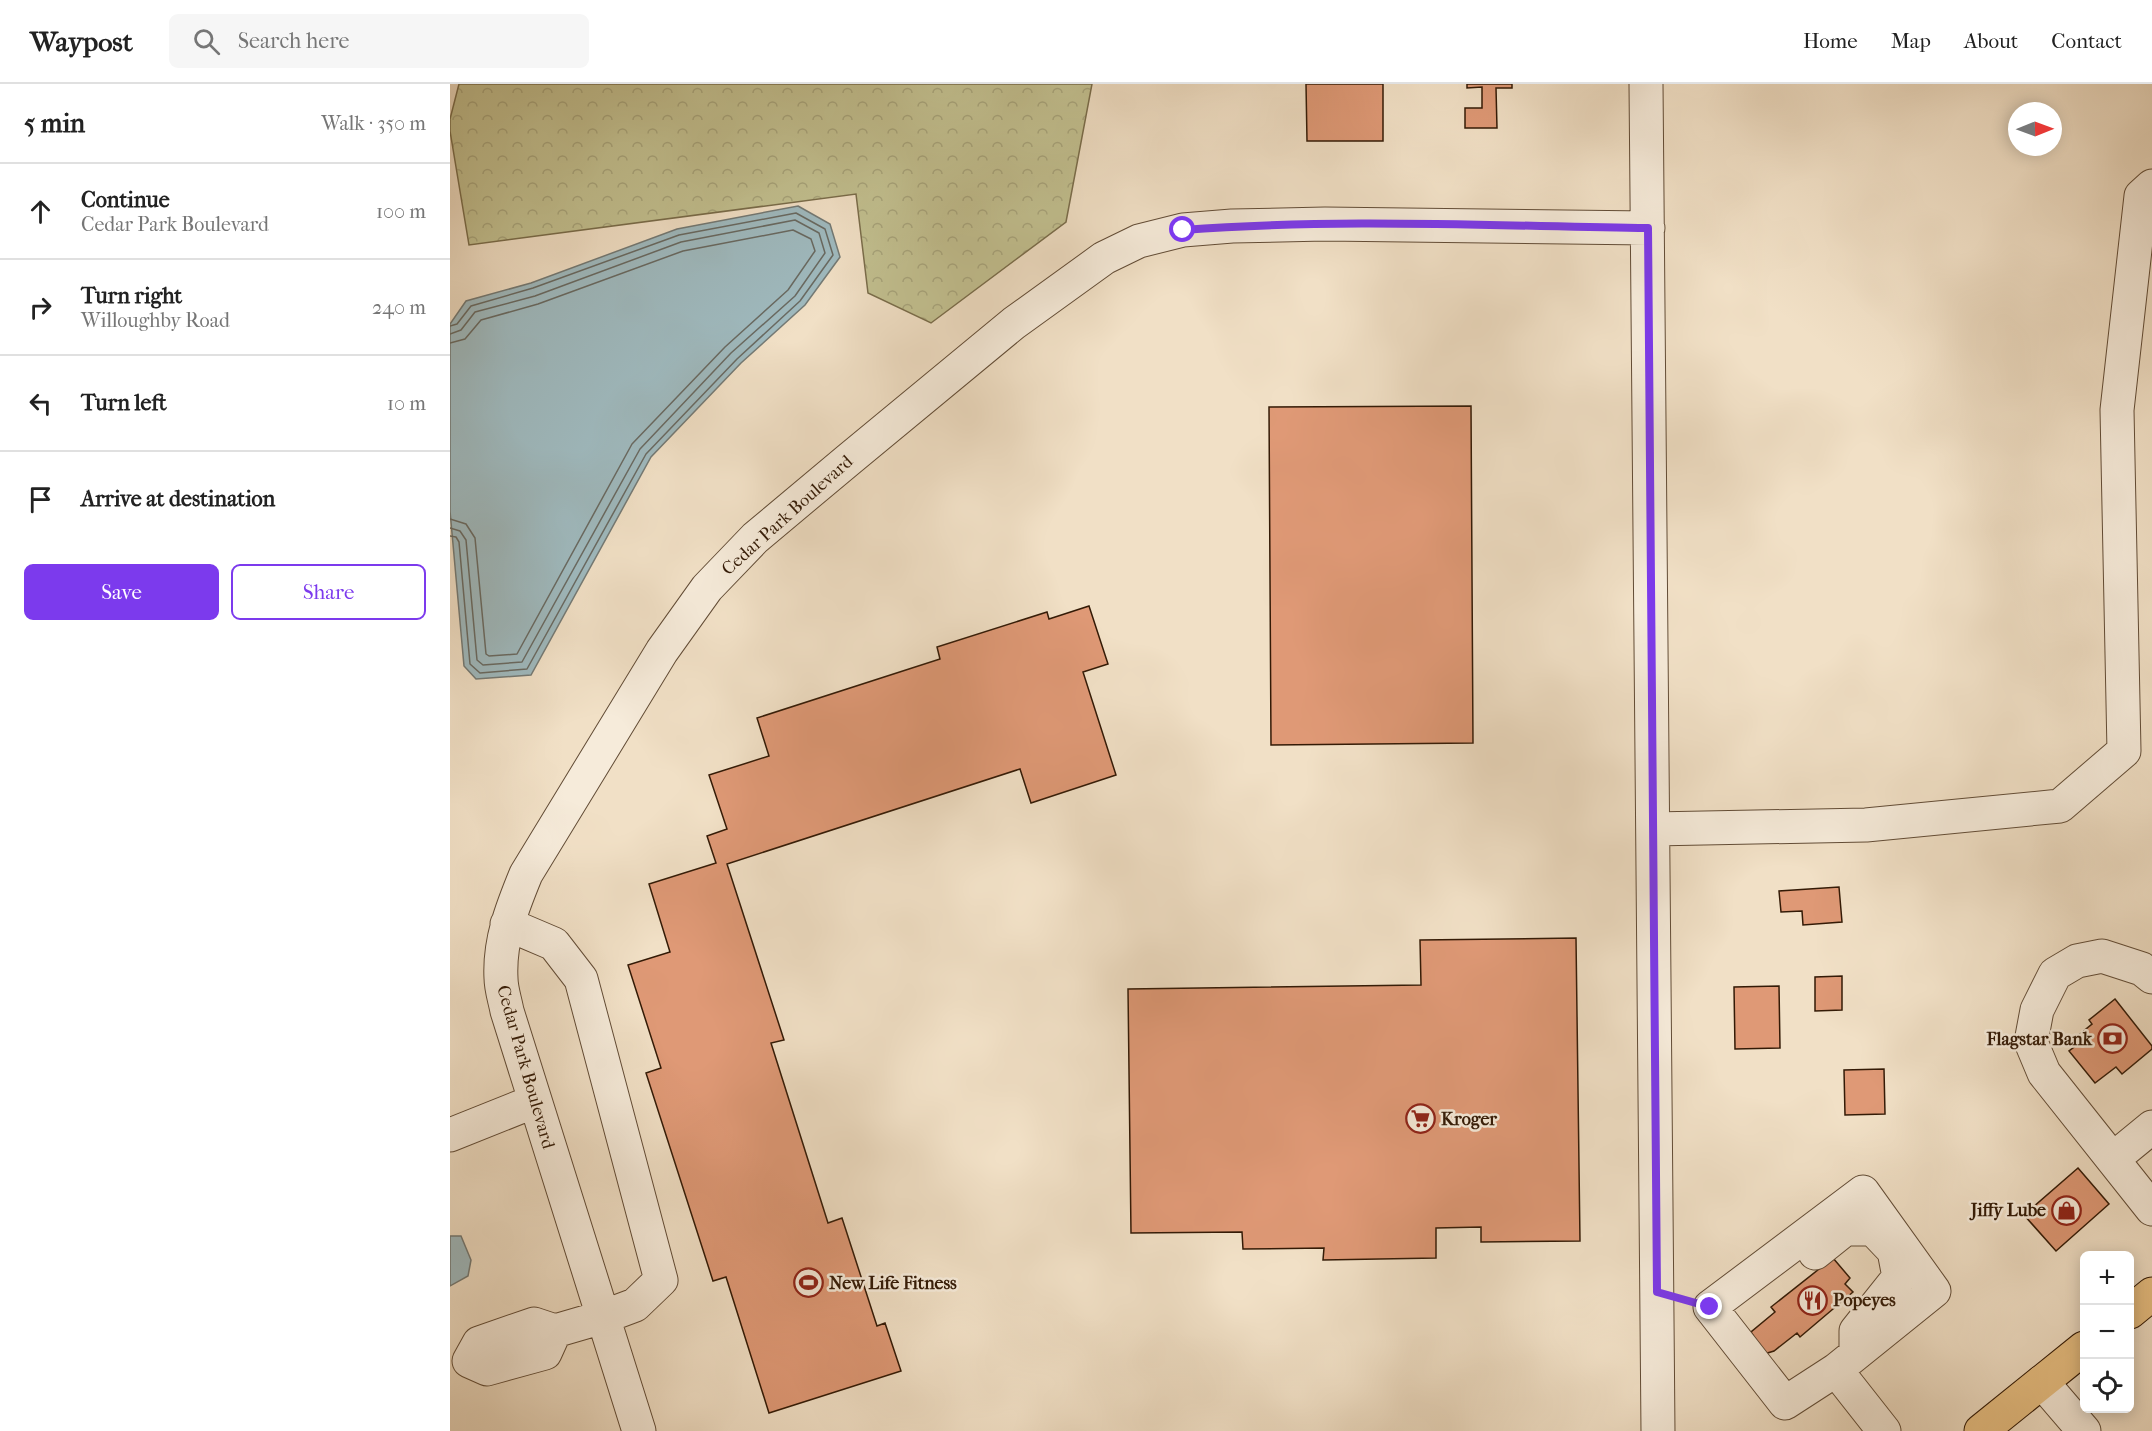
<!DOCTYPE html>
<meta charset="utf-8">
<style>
:root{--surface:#fff;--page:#f6f6f6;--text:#222;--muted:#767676;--line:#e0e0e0;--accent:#7c3aed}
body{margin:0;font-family:"IM FELL French Canon",serif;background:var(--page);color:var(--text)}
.controls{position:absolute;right:18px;bottom:18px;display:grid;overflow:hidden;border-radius:9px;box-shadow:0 3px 15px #0003}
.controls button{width:54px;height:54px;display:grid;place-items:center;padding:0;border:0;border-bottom:2px solid var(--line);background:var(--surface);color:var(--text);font:30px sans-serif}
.compass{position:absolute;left:1558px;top:18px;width:54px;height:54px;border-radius:50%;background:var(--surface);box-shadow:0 3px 15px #0003;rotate:89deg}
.stop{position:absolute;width:18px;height:18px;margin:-14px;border:4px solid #7c3aed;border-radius:50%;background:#fff}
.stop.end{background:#7c3aed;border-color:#fff;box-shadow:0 2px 6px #0008}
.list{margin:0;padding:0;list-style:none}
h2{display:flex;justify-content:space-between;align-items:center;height:78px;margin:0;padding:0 24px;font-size:26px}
h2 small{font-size:20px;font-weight:400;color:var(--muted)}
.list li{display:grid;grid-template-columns:39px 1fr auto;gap:18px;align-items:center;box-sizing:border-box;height:96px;padding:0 24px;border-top:2px solid var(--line)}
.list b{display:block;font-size:22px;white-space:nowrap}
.list p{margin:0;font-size:20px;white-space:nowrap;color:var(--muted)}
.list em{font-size:20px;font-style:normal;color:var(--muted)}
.actions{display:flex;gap:12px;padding:18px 24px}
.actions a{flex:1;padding:14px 0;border:2px solid var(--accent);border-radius:9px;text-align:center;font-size:21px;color:var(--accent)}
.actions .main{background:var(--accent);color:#fff}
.icon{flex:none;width:33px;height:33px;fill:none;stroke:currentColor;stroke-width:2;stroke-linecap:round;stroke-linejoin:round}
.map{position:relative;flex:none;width:1702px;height:1347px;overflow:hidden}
header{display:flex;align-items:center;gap:36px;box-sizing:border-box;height:84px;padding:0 30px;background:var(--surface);border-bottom:2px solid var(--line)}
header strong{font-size:28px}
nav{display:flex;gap:33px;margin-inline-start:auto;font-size:21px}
.search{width:420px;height:54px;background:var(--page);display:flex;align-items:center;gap:15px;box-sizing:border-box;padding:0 21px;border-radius:9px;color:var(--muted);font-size:22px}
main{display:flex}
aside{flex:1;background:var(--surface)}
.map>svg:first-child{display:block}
.forest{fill:url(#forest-crowns);stroke:#7a6d4b;stroke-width:1.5}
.water{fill:#9fbabf;stroke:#747a75;stroke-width:1.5}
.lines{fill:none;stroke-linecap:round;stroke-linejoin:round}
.shore{stroke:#696a62;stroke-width:1.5}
.building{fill:#df9976;stroke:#331a06;stroke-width:1.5}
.minor-casing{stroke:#624c36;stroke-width:35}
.major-casing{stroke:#331a06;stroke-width:35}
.minor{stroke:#f6ebda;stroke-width:33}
.major{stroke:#e8c083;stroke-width:33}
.route{stroke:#7c3aed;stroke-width:8}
.labels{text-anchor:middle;stroke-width:5;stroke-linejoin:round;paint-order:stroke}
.street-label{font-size:18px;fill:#331a06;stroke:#f6ebda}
.poi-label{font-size:18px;font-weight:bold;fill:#331a06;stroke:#f6ebda;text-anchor:start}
</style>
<header>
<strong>Waypost</strong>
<div class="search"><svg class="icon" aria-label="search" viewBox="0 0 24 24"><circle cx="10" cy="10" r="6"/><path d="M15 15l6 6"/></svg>Search here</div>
<nav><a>Home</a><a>Map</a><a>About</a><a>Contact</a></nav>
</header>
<main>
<aside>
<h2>5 min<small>Walk · 350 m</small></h2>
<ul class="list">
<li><svg class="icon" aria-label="ahead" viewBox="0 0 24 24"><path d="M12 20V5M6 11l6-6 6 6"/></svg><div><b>Continue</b><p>Cedar Park Boulevard</p></div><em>100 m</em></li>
<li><svg class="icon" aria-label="right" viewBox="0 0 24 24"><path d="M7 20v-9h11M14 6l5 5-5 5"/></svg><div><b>Turn right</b><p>Willoughby Road</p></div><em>240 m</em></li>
<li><svg class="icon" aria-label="left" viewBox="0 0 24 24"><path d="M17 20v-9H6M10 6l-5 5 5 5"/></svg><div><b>Turn left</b></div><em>10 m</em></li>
<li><svg class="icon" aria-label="arrive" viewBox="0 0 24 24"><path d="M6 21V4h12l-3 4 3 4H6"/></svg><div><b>Arrive at destination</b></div></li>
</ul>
<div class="actions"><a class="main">Save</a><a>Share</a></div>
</aside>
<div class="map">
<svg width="1702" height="1347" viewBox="0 0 1702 1347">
<defs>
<pattern id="forest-crowns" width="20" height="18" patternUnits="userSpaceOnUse" patternTransform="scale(1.5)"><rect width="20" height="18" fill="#c2c090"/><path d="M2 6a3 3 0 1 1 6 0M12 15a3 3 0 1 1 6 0" fill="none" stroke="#a7a47b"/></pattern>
</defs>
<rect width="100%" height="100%" fill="#f1e0c6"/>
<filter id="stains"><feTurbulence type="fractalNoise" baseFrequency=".00333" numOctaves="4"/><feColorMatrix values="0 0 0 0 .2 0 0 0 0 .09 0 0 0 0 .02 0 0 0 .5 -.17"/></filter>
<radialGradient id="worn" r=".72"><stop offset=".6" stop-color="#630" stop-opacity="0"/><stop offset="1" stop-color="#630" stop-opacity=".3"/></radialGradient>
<path class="forest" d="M9 0H642L616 138 481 239 418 209 406 110 19 161 0 47V35Z"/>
<path class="water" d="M348 122 380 140 390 173 355 221 291 279 201 373 81 591 26 595 14 582 0 427V240L16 217 81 199 227 145Z
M0 1152H11L21 1176 18 1192 0 1202Z"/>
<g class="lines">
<path class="shore" d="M0 242 7 240 21 222 83 204 229 151 346 129 375 145 383 171 350 217 287 275 196 370 77 585 30 589 20 580 9 458 6 453 0 452
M0 250 11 246 25 228 85 212 231 158 345 136 369 149 375 169 345 212 281 269 190 365 72 578 33 581 27 576 16 456 10 447 0 444
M0 259 15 255 31 236 88 220 233 167 343 146 361 155 365 167 338 206 275 263 182 360 67 570 39 572 36 570 25 454 16 440 0 435"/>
</g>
<path class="building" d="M856 0H933V57H857Z
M1017 0H1062V4H1046L1047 44H1015V24H1032V3L1017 4Z
M1021 322 1023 659 821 661 819 323Z
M639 522 658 580 633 588 666 691 581 719 570 685 277 780 334 956 321 959 378 1139 392 1134 427 1242 435 1239 451 1287 319 1329 276 1193 263 1197 196 989 211 984 178 881 220 868 199 800 266 779 257 752 277 745 259 691 319 672 307 634 490 575 487 563 597 528 599 535Z
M1389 803 1392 838 1353 841 1352 827 1331 828 1329 807Z
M1126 854 1130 1157 1031 1158V1143L986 1144V1174L873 1176 874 1164 793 1165 792 1148 681 1149 678 905 971 901 970 856Z
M1392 892V926L1365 927V893Z
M1329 902 1330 964 1285 965 1284 903Z
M1665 915 1702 962V965L1672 990 1666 983 1645 999 1619 967 1631 958 1626 953 1642 940 1639 936Z
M1434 985 1435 1030 1395 1031 1394 986Z
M1628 1084 1659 1120 1606 1167 1574 1131Z
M1383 1174 1400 1194 1395 1200 1403 1208 1350 1253 1347 1249 1324 1267 1314 1270 1301 1248 1325 1228 1321 1223Z"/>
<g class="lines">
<defs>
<path id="minor" d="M1196 0 1208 1347
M1203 745 1416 741 1610 722 1674 667 1667 326 1691 112 1702 102
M57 840 104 860 131 895 211 1196 185 1221 153 1233 105 1247
M1702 893 1692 885 1652 872 1627 877 1605 890 1587 926 1581 958 1594 989 1702 1125
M0 1051 85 1017
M1663 1075 1702 1043
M1413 1108 1484 1207 1386 1286 1335 1319 1260 1223Z
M1365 1169 1395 1145H1423L1444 1167 1449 1193 1406 1247V1264
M84 1240 105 1247 95 1269 37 1285 19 1277 29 1259Z
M1386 1286 1434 1347
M1592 1298 1634 1347
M189 1347 57 927C55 916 51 905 51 894 49 857 62 824 76 790L212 567 257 504 305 454 397 377 564 239 654 174 689 157 733 146 782 142 875 140 1198 144"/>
<path id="major" d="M1680 1228 1702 1210
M1531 1347 1634 1264"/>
</defs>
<use href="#minor" class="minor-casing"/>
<use href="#major" class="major-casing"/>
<use href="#minor" class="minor"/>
<use href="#major" class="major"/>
</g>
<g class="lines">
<path class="route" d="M733 146C887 134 1043 142 1198 144L1207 1208 1260 1223"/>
</g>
<defs>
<symbol id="bank-ring" viewBox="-11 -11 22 22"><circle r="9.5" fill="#f6ebda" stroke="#8f2418" stroke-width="1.5"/><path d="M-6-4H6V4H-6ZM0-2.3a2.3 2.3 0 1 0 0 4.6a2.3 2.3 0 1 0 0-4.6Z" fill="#8f2418"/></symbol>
<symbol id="supermarket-ring" viewBox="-11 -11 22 22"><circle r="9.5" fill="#f6ebda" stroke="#8f2418" stroke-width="1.5"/><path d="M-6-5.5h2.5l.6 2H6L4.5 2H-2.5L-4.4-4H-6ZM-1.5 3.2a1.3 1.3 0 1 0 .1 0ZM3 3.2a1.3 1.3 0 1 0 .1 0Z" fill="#8f2418"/></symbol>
<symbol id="shop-ring" viewBox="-11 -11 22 22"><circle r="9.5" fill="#f6ebda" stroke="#8f2418" stroke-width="1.5"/><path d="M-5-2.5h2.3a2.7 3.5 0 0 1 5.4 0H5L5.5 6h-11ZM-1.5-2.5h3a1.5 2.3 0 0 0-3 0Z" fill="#8f2418"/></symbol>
<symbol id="stadium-ring" viewBox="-11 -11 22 22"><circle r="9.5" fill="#f6ebda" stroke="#8f2418" stroke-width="1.5"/><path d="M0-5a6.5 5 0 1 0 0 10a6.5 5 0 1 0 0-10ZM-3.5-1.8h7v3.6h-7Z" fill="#8f2418"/></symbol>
<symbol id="restaurant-ring" viewBox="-11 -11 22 22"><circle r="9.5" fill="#f6ebda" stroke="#8f2418" stroke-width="1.5"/><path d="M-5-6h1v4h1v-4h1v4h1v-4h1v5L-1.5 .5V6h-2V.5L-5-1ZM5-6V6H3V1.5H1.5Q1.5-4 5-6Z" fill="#8f2418"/></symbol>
</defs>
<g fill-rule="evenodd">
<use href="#bank-ring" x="1646" y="938" width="33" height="33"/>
<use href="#supermarket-ring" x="954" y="1018" width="33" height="33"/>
<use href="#shop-ring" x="1600" y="1110" width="33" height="33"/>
<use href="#stadium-ring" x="342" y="1182" width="33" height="33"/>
<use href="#restaurant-ring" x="1346" y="1200" width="33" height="33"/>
</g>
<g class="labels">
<g class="street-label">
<text transform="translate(337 431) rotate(-42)" y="6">Cedar Park Boulevard</text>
<text transform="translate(76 983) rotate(74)" y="6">Cedar Park Boulevard</text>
</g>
<g class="poi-label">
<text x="1642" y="961" text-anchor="end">Flagstar Bank</text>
<text x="991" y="1041">Kroger</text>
<text x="1596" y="1132" text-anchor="end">Jiffy Lube</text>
<text x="379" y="1205">New Life Fitness</text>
<text x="1383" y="1222">Popeyes</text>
</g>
</g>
<rect width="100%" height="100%" filter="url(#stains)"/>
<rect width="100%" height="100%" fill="url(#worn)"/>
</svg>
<div class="controls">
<button>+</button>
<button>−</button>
<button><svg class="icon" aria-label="locate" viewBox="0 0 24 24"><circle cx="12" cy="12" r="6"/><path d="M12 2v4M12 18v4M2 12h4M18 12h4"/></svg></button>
</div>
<svg class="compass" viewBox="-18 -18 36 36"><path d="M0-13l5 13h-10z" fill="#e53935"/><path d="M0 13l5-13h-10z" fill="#767676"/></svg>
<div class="stop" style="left:733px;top:146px"></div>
<div class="stop end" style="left:1260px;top:1223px"></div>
</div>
</main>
